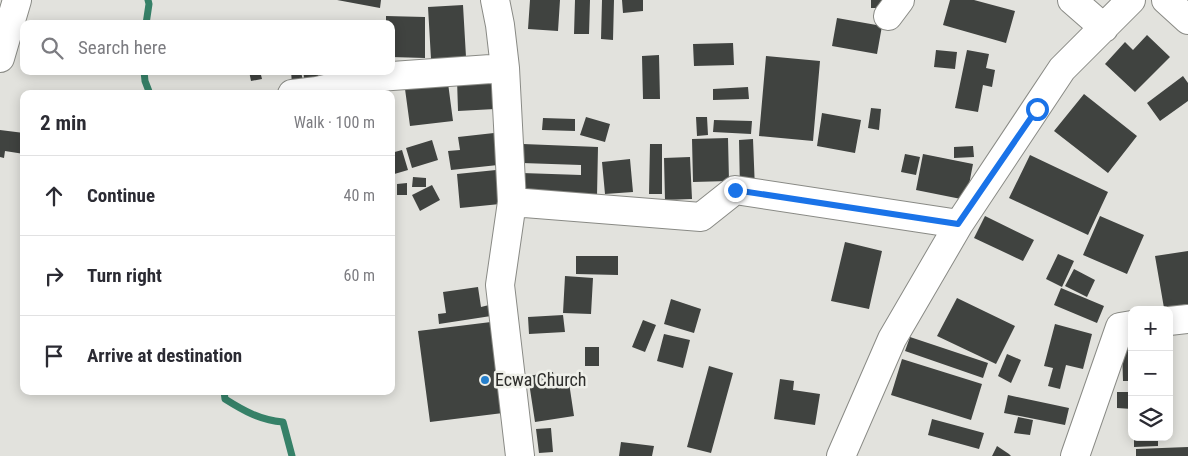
<!DOCTYPE html>
<meta charset="utf-8">
<style>
:root{--surface:#fff;--page:#f7f7f7;--text:#2b2b33;--muted:#7c7c81;--line:#e1e1e2}
body{margin:0;font-family:"Roboto Condensed",sans-serif;background:var(--page);color:var(--text)}
.controls{position:absolute;right:15px;bottom:15px;display:grid;overflow:hidden;border-radius:10px;box-shadow:0 2px 12px #0003}
.controls button{width:45px;height:45px;display:grid;place-items:center;padding:0;border:0;border-bottom:1px solid var(--line);background:var(--surface);color:var(--text);font:25px sans-serif}
.stop{position:absolute;width:15px;height:15px;margin:-11px;border:4px solid #1a73e8;border-radius:50%;background:#fff}
.stop.end{background:#1a73e8;border-color:#fff;box-shadow:0 1px 5px #0008}
.list{margin:0;padding:0;list-style:none}
h2{display:flex;justify-content:space-between;align-items:center;height:65px;margin:0;padding:0 20px;font-size:21px}
h2 small{font-size:16px;font-weight:400;color:var(--muted)}
.list li{display:grid;grid-template-columns:32px 1fr auto;gap:15px;align-items:center;box-sizing:border-box;height:80px;padding:0 20px;border-top:1px solid var(--line)}
.list b{display:block;font-size:19px;white-space:nowrap}
.list em{font-size:16px;font-style:normal;color:var(--muted)}
.icon{flex:none;width:28px;height:28px;fill:none;stroke:currentColor;stroke-width:2;stroke-linecap:round;stroke-linejoin:round}
.map{position:relative;flex:none;width:1188px;height:456px;overflow:hidden}
.search{position:absolute;background:var(--surface);box-shadow:0 2px 12px #0003;left:20px;top:20px;width:375px;height:55px;display:flex;align-items:center;gap:12px;box-sizing:border-box;padding:0 18px;border-radius:10px;color:var(--muted);font-size:19px}
.panel{position:absolute;background:var(--surface);box-shadow:0 2px 12px #0003;left:20px;top:90px;width:375px;height:305px;border-radius:10px}
.map>svg:first-child{display:block}
.lines{fill:none;stroke-linecap:round;stroke-linejoin:round}
.stream{stroke:#368168;stroke-width:7}
.building{fill:#404340}
.street-casing{stroke:#898a85;stroke-width:30}
.street{stroke:#fff;stroke-width:28}
.route{stroke:#1a73e8;stroke-width:6}
.poi-dot{fill:#257fcc;stroke:#eff0ea;stroke-width:2}
.labels{text-anchor:middle;stroke-width:5;stroke-linejoin:round;paint-order:stroke}
.poi-label{font-size:18px;fill:#2e2e2c;stroke:#eff0ea;text-anchor:start}
</style>
<div class="map">
<svg width="1188" height="456" viewBox="0 0 1188 456">
<rect width="100%" height="100%" fill="#e2e2dd"/>
<g class="lines">
<path class="stream" d="M146 24 149 4 148 0
M144 71 145 81 150 94
M224 391 225 399C244 411 260 420 283 422L292 456"/>
</g>
<path class="building" d="M337 0H381L380 8Z
M530 0H560L558 31 528 29Z
M575 0H590L589 34H574Z
M602 0H614L613 40 601 39Z
M622 0H643V11L623 13Z
M871 0H890V8H871Z
M950 0H974L1015 11 1006 43 943 25Z
M463 5 466 57 431 59 428 7Z
M386 16 425 17V58L391 57V24H386Z
M837 18 882 26 877 54 832 46Z
M1147 35 1170 57 1135 92 1105 64 1125 42 1133 50Z
M733 43 734 65 694 66 693 44Z
M936 50 957 52 955 69 934 67Z
M967 50 989 54 986 68 995 70 992 87 983 85 978 112 955 108Z
M659 55 660 99H643L642 56Z
M766 56 820 61 813 141 759 136Z
M249 71H260L262 79 251 81Z
M291 71H301L303 82 292 84Z
M303 71H318L319 81 305 84Z
M1183 76 1188 83V101L1160 121 1147 103Z
M493 77 495 109 458 111 457 79Z
M448 83 453 121 410 126 405 89Z
M748 87 749 99 713 100V89Z
M1084 94 1137 136 1108 173 1054 131Z
M871 108 881 109 879 130 868 128Z
M822 113 861 120 855 153 817 146Z
M586 117 610 124 605 142 580 135Z
M696 117H707L708 135 697 136Z
M543 118 575 119V131L542 130Z
M714 120 752 121 751 134 713 132Z
M0 130 24 133V154L5 151 4 158 0 157Z
M494 133 498 165 451 170 448 151 460 150 458 137Z
M728 138 729 181 693 182 692 139Z
M753 139 755 190H740L739 140Z
M432 140 438 160 412 168 406 148Z
M523 144 598 147 597 196 521 193 522 173 581 175V165L522 163Z
M650 144H662V194H649Z
M973 146 974 157 954 158V147Z
M402 150 408 170 391 175V153Z
M905 154 920 157 916 175 901 172Z
M923 154 973 164 966 200 916 190Z
M1030 155 1108 192 1088 235 1009 198Z
M690 157 692 199 665 200 664 158Z
M630 159 633 192 605 194 602 162Z
M496 170 500 204 460 208 457 174Z
M413 177 426 178V187H412Z
M407 183V195H397V184Z
M432 185 440 200 420 211 412 195Z
M391 200H395V212H391Z
M985 216 1034 240 1023 261 974 238Z
M1100 216 1144 235 1127 274 1083 255Z
M845 242 882 251 869 309 831 301Z
M1188 251V304L1164 308 1155 256Z
M1058 254 1074 261 1062 287 1046 279Z
M576 256H618V275L576 274Z
M1074 269 1095 280 1087 297 1065 286Z
M565 276 593 278 591 314 563 313Z
M478 287 481 307 489 305 491 316 439 324 438 314 446 313 443 292Z
M1061 288 1104 306 1097 323 1054 305Z
M957 298 1015 326 996 364 937 336Z
M671 299 701 309 694 333 664 324Z
M563 315 565 332 529 334 528 317Z
M643 320 656 325 645 352 632 347Z
M491 322 503 413 430 422 418 331Z
M1055 324 1092 334 1083 369 1066 365 1060 389 1048 386 1053 368 1044 366Z
M664 334 690 340 683 368 657 361Z
M910 337 988 363 983 378 905 351Z
M585 347H599V366H585Z
M1122 348H1132V381H1123Z
M1007 354 1021 360 1011 383 998 376Z
M902 359 982 384 971 420 891 395Z
M709 366 733 373 711 453 687 447Z
M553 372 554 378 568 376 574 416 535 422 528 376Z
M780 379 794 381 793 390 820 394 815 425 774 419Z
M1117 392H1132V409L1117 408Z
M1008 395 1069 408 1065 425 1004 413Z
M1018 417 1033 420 1030 435 1014 433Z
M932 419 984 433 979 449 928 435Z
M551 428 553 452 539 453 536 429Z
M1134 437H1158V446L1134 447Z
M621 442 654 446 652 456H619Z
M997 446 1009 454 1011 456H992Z
M1188 447V456H1136V449Z"/>
<g class="lines">
<defs>
<path id="street" d="M495 0 500 25 505 68 512 202 500 285 520 456
M1072 0 1104 28
M1166 0 1188 20
M888 16 900 0
M0 58 17 0
M292 94 317 91 378 77 505 68
M512 202 701 217 735 190 959 224
M1169 321 1188 319
M841 456 892 339 959 224 1062 69 1131 0
M1075 456 1120 327 1132 325"/>
</defs>
<use href="#street" class="street-casing"/>
<use href="#street" class="street"/>
</g>
<g class="lines">
<path class="route" d="M735 190 958 224 1037 109"/>
</g>
<circle class="poi-dot" cx="485" cy="380" r="5"/>
<g class="labels">
<g class="poi-label">
<text x="495" y="386">Ecwa Church</text>
</g>
</g>
</svg>
<div class="controls">
<button>+</button>
<button>−</button>
<button><svg class="icon" aria-label="layers" viewBox="0 0 24 24"><path d="M12 4l9 5-9 5-9-5zM3 14l9 5 9-5"/></svg></button>
</div>
<div class="stop" style="left:1037px;top:109px"></div>
<div class="stop end" style="left:735px;top:190px"></div>
<div class="search"><svg class="icon" aria-label="search" viewBox="0 0 24 24"><circle cx="10" cy="10" r="6"/><path d="M15 15l6 6"/></svg>Search here</div>
<section class="panel">
<h2>2 min<small>Walk · 100 m</small></h2>
<ul class="list">
<li><svg class="icon" aria-label="ahead" viewBox="0 0 24 24"><path d="M12 20V5M6 11l6-6 6 6"/></svg><div><b>Continue</b></div><em>40 m</em></li>
<li><svg class="icon" aria-label="right" viewBox="0 0 24 24"><path d="M7 20v-9h11M14 6l5 5-5 5"/></svg><div><b>Turn right</b></div><em>60 m</em></li>
<li><svg class="icon" aria-label="arrive" viewBox="0 0 24 24"><path d="M6 21V4h12l-3 4 3 4H6"/></svg><div><b>Arrive at destination</b></div></li>
</ul>
</section>
</div>
